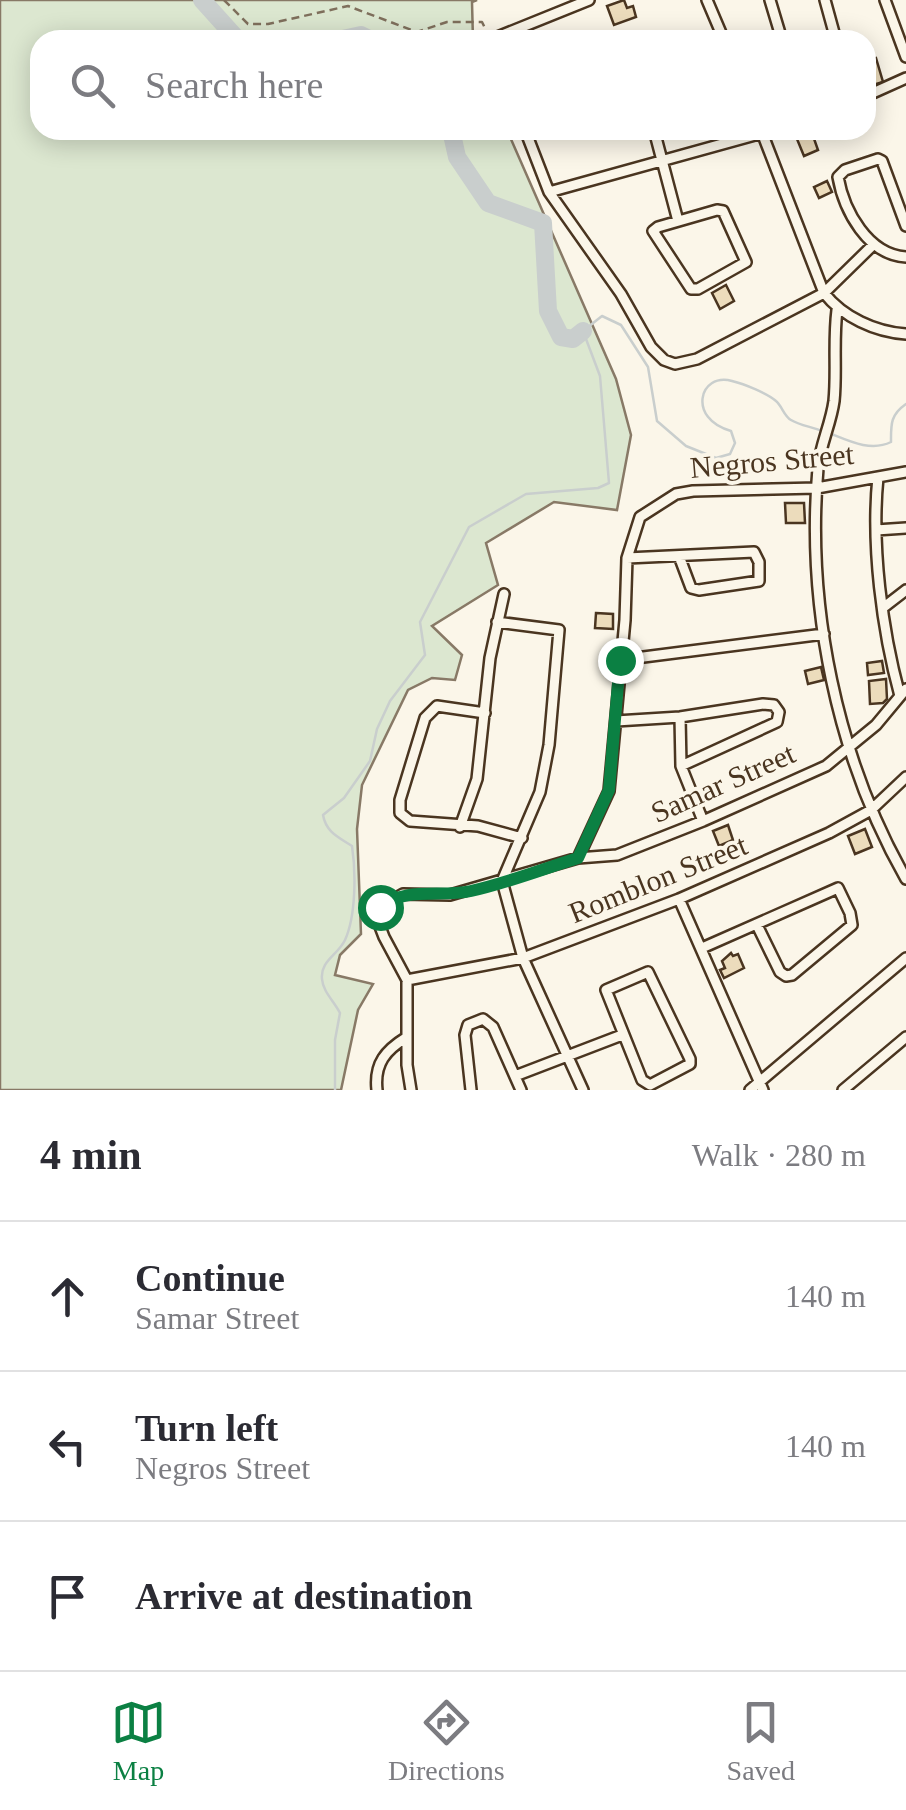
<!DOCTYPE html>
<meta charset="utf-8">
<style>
:root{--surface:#fff;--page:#f7f7f7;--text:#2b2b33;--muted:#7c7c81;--line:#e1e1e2;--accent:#0b8043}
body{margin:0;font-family:Georgia,serif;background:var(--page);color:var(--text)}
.stop{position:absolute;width:30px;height:30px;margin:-22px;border:8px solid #0b8043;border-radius:50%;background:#fff}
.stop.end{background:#0b8043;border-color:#fff;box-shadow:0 2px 10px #0008}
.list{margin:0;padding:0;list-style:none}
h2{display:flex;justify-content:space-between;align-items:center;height:130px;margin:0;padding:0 40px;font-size:42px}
h2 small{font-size:32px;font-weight:400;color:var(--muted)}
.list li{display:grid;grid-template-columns:65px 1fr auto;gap:30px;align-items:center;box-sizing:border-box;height:150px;padding:0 40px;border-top:2px solid var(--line)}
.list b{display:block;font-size:38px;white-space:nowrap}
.list p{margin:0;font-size:32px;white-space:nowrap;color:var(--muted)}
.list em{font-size:32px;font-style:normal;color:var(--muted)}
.icon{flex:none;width:55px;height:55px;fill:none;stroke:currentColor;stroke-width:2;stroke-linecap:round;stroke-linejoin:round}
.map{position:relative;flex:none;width:906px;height:1090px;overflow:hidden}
.search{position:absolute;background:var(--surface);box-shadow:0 5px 25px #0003;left:30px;right:30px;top:30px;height:110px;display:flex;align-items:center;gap:25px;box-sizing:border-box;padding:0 35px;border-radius:30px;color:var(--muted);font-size:38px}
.sheet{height:580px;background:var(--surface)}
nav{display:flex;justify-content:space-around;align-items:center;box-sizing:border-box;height:140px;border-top:2px solid var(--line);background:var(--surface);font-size:28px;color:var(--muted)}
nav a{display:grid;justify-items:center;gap:5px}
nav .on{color:var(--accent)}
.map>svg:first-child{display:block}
.green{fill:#dce7d0;stroke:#887966;stroke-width:2.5}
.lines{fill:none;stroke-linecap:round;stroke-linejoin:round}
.stream{stroke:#c9cecd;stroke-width:2.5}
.river{stroke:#c9cecd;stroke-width:18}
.building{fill:#ecdcbc;stroke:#4a3520;stroke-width:2.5}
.street-casing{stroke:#4a3520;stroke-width:14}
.path{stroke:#7f6f5c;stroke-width:2.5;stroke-dasharray:8 5;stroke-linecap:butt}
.street{stroke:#fbf6e9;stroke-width:9}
.route{stroke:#0b8043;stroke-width:12}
.labels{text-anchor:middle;stroke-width:8;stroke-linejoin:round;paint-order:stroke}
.street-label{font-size:30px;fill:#4a3520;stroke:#fbf6e9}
</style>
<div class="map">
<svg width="906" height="1090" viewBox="0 0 906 1090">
<rect width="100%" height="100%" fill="#fbf6e9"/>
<path class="green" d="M0 0H477L472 2 473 40H40V130H507L616 379 631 435 617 510 554 502 486 543 498 585 432 626 462 655 455 680 432 678 408 690 362 785 357 829 361 934 340 955 335 975 373 984 358 1010 341 1090H0Z"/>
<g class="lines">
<path class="stream" d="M829 433C849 441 871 452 891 442 891 425 890 415 906 404
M335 1090V1040L340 1013C334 1001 323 992 322 979 320 961 338 955 345 940 356 916 356 872 352 846 338 837 326 832 323 815L344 798 370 761 377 729 390 701 425 655 420 622 469 527 526 494 598 488 609 483 600 376 583 331 602 316 621 325 648 367 657 421 686 446 716 458 730 454 735 443 731 431C687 419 699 372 732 381 744 384 767 393 776 401 782 406 784 416 791 420 799 425 812 427 822 431"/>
<path class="river" d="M202 0 238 40
M338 40 361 35 371 40
M451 130 457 157 488 203 543 223 548 311 561 337 573 339 583 331"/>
</g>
<path class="building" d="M624 0 627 8 633 6 636 17 614 25 607 6Z
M876 58 883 82 866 87V61Z
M812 133 818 150 804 156 797 139Z
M827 181 832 192 819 198 814 187Z
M726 285 734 301 720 309 712 293Z
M785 503H804L805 523H786Z
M596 613 613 614V629L595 628Z
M882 661 884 673 868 675 867 663Z
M821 667 824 680 808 684 805 671Z
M886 679 887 699 883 703 870 704 869 681Z
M728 825 733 840 719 846 713 831Z
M865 829 872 847 855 854 848 836Z
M731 953 733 956 738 954 744 968 724 978 720 970 725 968 722 961Z"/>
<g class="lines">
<defs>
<path id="street" d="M707 0 724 40
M770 0 782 40
M825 0 836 40
M885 0 906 57
M490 40 589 0
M866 96 906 78
M525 130 549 192 621 294 651 347 664 360 675 364 697 359 824 293 873 245
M654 130 678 221
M761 130 824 293C843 317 875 332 906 334
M549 192 773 130
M717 210 723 211 746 262 698 289H691L653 231 658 227Z
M906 226 882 161 878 159 845 170 838 177C844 211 868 255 906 257
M837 310C833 341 837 372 834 401 831 424 820 445 818 468 806 607 837 758 906 879
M878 477C871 545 882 630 900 696
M876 530 906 528
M627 558 754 552 759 562V581L699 590 691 588 679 556
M884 607 906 590
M497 622 559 630 549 745 540 792 502 881 523 958 583 1090
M620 660 824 634
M485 713 437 706 425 718 400 800V813L410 821 478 826 522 838
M680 717 681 766 703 821
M616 721 680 717 763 704 774 705 779 712 777 722 681 766
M460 827 477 779 490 658 504 594
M578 858 609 791 625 620 627 558 640 517 676 494 693 491 817 488 906 472
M679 899 763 1090
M702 948 838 888 850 913 852 925 792 975 786 976 780 972 757 925
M648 972 690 1059V1064L650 1085 642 1080 606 990Z
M407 980 523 958 679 899 829 833 871 810 906 777
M515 1076 622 1035
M377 1090C374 1063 386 1050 407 1037
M411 1090 407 1065V980L384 937 379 924 380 907 403 894 450 895 578 858 617 855 703 821 826 766 876 725 906 689
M471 1090 465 1035 468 1025 483 1019 493 1027 521 1090
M750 1090 906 958
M843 1090 906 1037"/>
</defs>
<use href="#street" class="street-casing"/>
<path class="path" d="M224 0 248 24H268L348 6 417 32 447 22H482L487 32"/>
<use href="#street" class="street"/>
</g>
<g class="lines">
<path class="route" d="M380 907C407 886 440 898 471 891 507 883 543 869 578 858L609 790 620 660"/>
</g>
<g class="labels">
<g class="street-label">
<text transform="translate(772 461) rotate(-5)" y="10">Negros Street</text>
<text transform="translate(723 783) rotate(-24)" y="10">Samar Street</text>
<text transform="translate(658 879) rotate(-22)" y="10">Romblon Street</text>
</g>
</g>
</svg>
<div class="stop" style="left:380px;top:907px"></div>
<div class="stop end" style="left:620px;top:660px"></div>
<div class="search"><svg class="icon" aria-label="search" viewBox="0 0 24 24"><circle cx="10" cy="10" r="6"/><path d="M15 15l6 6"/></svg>Search here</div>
</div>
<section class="sheet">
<h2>4 min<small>Walk · 280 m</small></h2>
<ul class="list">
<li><svg class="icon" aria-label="ahead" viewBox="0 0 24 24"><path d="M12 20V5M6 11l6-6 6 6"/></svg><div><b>Continue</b><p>Samar Street</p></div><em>140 m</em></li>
<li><svg class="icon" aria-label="left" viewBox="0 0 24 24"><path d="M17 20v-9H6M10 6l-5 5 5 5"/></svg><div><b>Turn left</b><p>Negros Street</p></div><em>140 m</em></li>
<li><svg class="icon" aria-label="arrive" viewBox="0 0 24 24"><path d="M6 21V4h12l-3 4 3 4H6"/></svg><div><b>Arrive at destination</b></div></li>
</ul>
</section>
<nav>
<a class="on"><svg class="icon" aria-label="map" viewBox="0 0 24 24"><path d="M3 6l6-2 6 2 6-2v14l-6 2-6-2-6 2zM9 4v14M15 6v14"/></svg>Map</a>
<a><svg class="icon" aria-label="directions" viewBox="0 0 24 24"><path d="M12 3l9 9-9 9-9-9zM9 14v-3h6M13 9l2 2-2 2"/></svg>Directions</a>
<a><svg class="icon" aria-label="saved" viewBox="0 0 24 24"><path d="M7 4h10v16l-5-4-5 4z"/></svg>Saved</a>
</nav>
